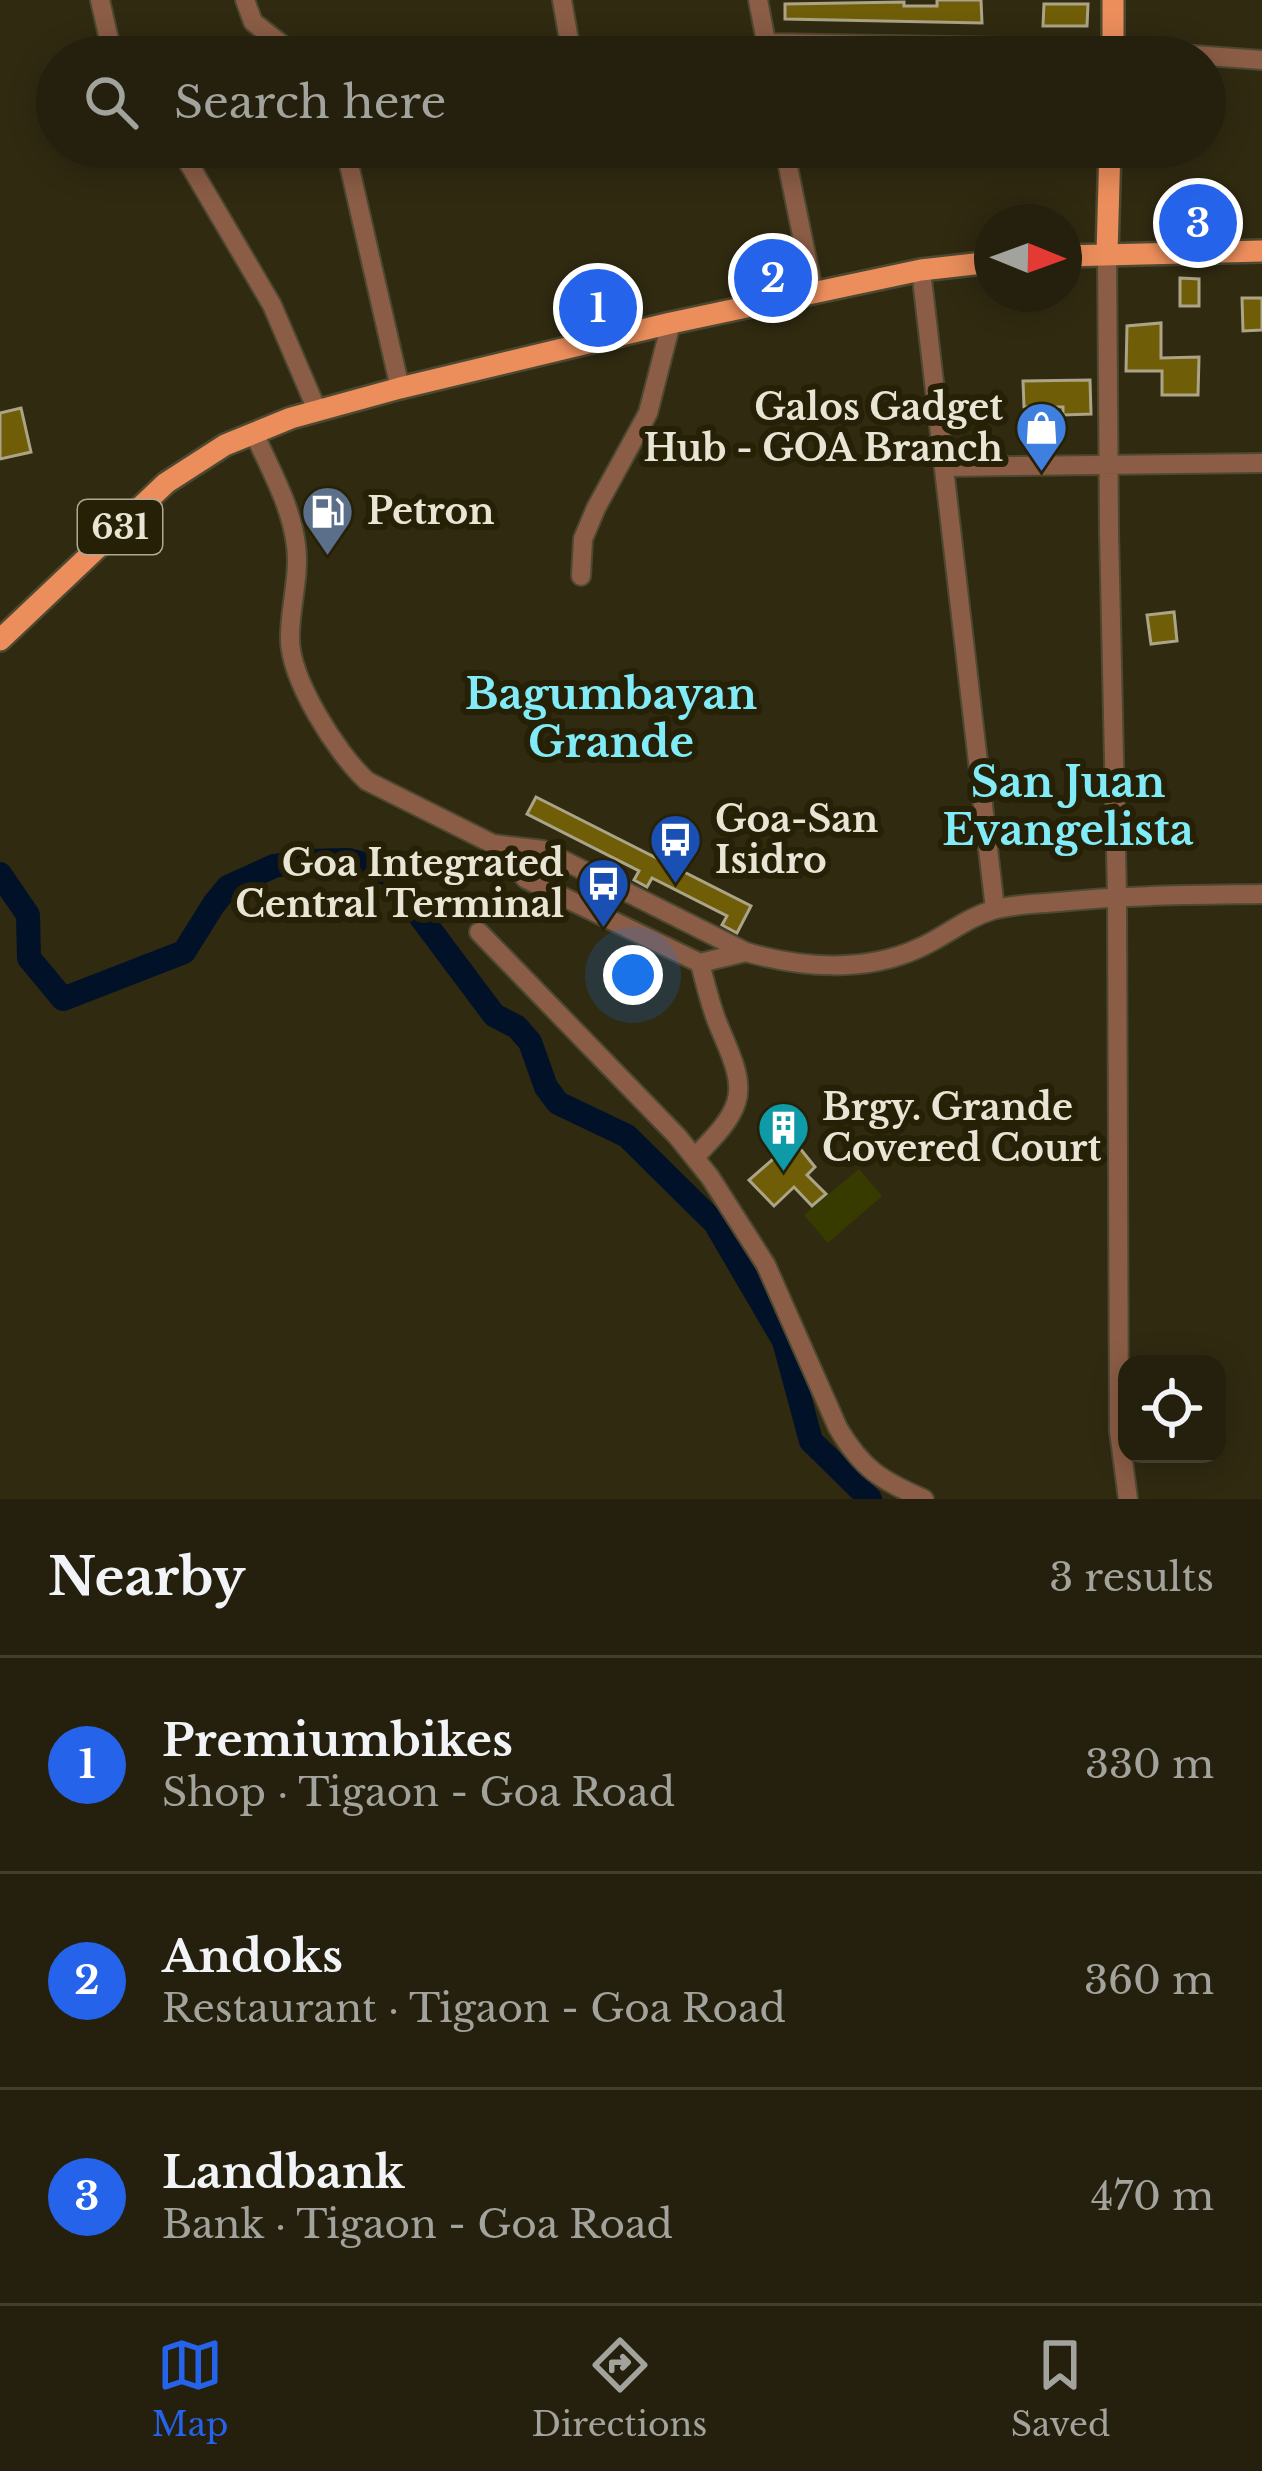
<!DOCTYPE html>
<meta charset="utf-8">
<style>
:root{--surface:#24200d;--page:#302d1b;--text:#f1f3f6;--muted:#a3a39d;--line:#413e2e;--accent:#2563eb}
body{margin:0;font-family:"Libre Baskerville",serif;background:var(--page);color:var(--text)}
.controls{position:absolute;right:36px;bottom:36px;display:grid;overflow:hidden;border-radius:24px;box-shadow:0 6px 30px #0003}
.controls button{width:108px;height:108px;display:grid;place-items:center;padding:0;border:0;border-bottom:3px solid var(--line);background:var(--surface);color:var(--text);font:60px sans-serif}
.compass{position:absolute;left:974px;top:204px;width:108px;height:108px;border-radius:50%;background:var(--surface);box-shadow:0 6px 30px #0003;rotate:91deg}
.you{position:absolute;left:633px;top:975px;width:42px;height:42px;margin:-30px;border:9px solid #fff;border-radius:50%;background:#1a73e8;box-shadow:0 0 0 18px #1a73e833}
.badge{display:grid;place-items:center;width:78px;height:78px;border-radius:50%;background:var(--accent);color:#fff;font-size:39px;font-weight:700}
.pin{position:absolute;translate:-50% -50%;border:6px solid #fff;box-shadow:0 3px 12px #0006}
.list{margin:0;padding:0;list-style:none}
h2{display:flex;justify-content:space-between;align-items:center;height:156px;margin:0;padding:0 48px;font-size:51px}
h2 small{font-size:39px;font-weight:400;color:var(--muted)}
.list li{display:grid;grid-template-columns:78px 1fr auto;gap:36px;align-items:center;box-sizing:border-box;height:216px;padding:0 48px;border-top:3px solid var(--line)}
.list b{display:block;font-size:45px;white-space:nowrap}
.list p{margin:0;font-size:39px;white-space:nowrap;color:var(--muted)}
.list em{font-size:39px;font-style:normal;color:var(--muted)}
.icon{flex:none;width:66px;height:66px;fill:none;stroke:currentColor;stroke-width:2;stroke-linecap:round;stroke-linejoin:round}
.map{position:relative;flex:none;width:1262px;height:1499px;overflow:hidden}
.search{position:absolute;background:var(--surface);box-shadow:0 6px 30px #0003;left:36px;right:36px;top:36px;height:132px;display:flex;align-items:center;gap:30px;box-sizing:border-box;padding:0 42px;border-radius:66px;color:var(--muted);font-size:45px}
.sheet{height:804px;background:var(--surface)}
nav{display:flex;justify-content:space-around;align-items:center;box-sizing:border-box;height:168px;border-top:3px solid var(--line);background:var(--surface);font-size:33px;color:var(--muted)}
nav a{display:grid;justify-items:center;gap:6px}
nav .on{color:var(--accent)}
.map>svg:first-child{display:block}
.green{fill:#383b00}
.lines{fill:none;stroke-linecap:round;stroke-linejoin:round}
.river{stroke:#001128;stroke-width:24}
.building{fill:#6f5d08;stroke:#aba487;stroke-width:3}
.minor-casing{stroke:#4d4830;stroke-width:22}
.major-casing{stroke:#4d4830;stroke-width:26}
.minor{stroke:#8b5d46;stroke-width:18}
.major{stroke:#ec8e5c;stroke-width:21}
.labels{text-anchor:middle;stroke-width:12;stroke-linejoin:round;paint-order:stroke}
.shield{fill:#262007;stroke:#aeaa97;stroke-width:3}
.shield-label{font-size:33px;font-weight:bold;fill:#e8e5d5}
.poi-label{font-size:36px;font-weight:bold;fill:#e8e5d5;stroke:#262007;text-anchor:start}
.quarter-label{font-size:42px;font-weight:bold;fill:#81ecf7;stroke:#262007}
</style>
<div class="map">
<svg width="1262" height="1499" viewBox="0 0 1262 1499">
<rect width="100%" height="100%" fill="#302a11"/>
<path class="green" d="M859 1169 882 1196 828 1243 804 1215Z"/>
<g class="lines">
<path class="river" d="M0 874 28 915 29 958 63 999 184 952 214 904 228 887 274 866 303 861 349 860 372 866 390 876 494 1015 517 1027 530 1042 546 1087 558 1103 627 1136 715 1223 784 1341 811 1441 870 1499"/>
</g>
<path class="building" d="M937 0H981L982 23 785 19V4L904 2V6H937Z
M1044 4H1088L1087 26H1043Z
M1180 278 1199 279V306H1180Z
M1242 298H1262V330L1243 331Z
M1161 323V358L1199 357 1198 395H1162V371H1126L1127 326Z
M1090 380 1091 414 1063 415V407H1024L1023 381Z
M21 408 31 452 0 459V413Z
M1174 612 1177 641 1151 644 1147 615Z
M536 797 751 906 737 933 722 925 727 916 652 878 647 887 634 880 639 871 527 814Z
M794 1141 815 1167 807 1175 826 1194 812 1206 794 1187 774 1206 749 1180Z"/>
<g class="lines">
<defs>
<path id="minor" d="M100 0 113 57
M245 0 253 22 298 57
M562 0 572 57
M758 0 769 57
M767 43 1113 49 1262 60
M131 147 132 153 185 157 272 305 317 410
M345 147 400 388
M784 147 814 294
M1107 253 1109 531 1117 896 1119 1431 1128 1499
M921 270 995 909
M254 433C270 469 291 505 296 545 300 576 290 606 290 637 289 678 337 754 367 781L493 844 543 850 746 952C801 968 865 973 919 948 945 937 965 918 993 910 1013 904 1037 904 1058 902 1126 895 1194 895 1262 894
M944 467 1262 463
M581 576 583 539 596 508 648 413 671 323
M493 844 526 879 700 963 746 952
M479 932 677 1136 710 1177 766 1265 838 1428C862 1469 882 1481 924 1499
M695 1157C710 1141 729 1124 736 1103 746 1074 721 1038 713 1010 708 995 704 979 700 963"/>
<path id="major" d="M1113 57V0
M1107 253 1110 147
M1064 256 1262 251
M0 640 166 483 225 445 291 418 400 388 671 323 921 270 992 262"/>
</defs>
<use href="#minor" class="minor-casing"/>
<use href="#major" class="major-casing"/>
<use href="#minor" class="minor"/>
<use href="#major" class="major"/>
</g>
<defs>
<symbol id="shop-pin" viewBox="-11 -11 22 30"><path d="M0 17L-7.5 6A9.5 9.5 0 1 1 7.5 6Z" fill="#3f7fe0" stroke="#262007"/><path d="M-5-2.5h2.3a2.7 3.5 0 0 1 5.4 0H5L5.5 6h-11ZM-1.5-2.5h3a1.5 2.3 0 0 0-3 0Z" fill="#fff"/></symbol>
<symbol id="fuel-pin" viewBox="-11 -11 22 30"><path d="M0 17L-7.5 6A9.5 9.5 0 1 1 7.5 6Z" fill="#5c6f8a" stroke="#262007"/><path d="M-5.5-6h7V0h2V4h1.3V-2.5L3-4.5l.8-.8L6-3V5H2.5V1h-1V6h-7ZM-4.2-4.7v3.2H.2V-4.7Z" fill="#fff"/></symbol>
<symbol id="bus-pin" viewBox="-11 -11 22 30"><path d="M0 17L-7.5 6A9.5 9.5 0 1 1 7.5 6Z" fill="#1a4fb4" stroke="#262007"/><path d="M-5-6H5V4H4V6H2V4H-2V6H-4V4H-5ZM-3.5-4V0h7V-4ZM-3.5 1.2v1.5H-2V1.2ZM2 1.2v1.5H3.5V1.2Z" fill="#fff"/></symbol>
<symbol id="building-pin" viewBox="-11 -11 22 30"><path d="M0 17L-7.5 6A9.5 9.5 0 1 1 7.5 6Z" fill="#0f9aa8" stroke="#262007"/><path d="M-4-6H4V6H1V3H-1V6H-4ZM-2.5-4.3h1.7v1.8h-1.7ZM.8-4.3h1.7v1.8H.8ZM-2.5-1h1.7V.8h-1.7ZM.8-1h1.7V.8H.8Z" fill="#fff"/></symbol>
</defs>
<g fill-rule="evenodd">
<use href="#shop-pin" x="1012" y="398" width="59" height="81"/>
<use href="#fuel-pin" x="298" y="482" width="59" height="81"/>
<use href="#bus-pin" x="646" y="810" width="59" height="81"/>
<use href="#bus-pin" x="574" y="854" width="59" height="81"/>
<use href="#building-pin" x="754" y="1098" width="59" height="81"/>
</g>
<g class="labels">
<rect class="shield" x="78" y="500" width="84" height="54" rx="9"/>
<g class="shield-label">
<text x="120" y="539">631</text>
</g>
<g class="poi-label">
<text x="1003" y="420" text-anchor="end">Galos Gadget<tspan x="1003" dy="41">Hub - GOA Branch</tspan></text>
<text x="367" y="524">Petron</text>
<text x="715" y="832">Goa-San<tspan x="715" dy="41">Isidro</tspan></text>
<text x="564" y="876" text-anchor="end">Goa Integrated<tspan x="564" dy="41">Central Terminal</tspan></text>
<text x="822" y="1120">Brgy. Grande<tspan x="822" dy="41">Covered Court</tspan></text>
</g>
<g class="quarter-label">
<text x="611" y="709">Bagumbayan<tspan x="611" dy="48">Grande</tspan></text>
<text x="1068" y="797">San Juan<tspan x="1068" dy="48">Evangelista</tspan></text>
</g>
</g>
</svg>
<div class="controls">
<button><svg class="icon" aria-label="locate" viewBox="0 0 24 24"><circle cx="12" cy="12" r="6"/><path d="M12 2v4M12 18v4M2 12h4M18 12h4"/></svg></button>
</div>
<svg class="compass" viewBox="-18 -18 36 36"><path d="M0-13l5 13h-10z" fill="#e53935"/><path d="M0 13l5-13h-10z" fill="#a3a39d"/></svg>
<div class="you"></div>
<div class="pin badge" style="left:598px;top:308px">1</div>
<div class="pin badge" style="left:773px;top:278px">2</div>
<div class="pin badge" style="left:1198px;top:223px">3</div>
<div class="search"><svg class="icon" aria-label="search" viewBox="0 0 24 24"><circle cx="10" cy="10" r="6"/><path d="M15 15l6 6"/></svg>Search here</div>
</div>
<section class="sheet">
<h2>Nearby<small>3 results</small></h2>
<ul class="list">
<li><span class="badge">1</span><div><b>Premiumbikes</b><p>Shop · Tigaon - Goa Road</p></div><em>330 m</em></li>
<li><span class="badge">2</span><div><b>Andoks</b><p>Restaurant · Tigaon - Goa Road</p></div><em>360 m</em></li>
<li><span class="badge">3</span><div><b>Landbank</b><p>Bank · Tigaon - Goa Road</p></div><em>470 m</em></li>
</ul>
</section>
<nav>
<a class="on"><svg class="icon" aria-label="map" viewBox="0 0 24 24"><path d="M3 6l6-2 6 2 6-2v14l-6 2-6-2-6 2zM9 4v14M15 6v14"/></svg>Map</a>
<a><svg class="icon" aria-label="directions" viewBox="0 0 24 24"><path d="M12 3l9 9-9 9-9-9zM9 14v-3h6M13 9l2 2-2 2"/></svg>Directions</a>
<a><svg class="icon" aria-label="saved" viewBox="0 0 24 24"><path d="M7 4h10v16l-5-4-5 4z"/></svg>Saved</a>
</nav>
